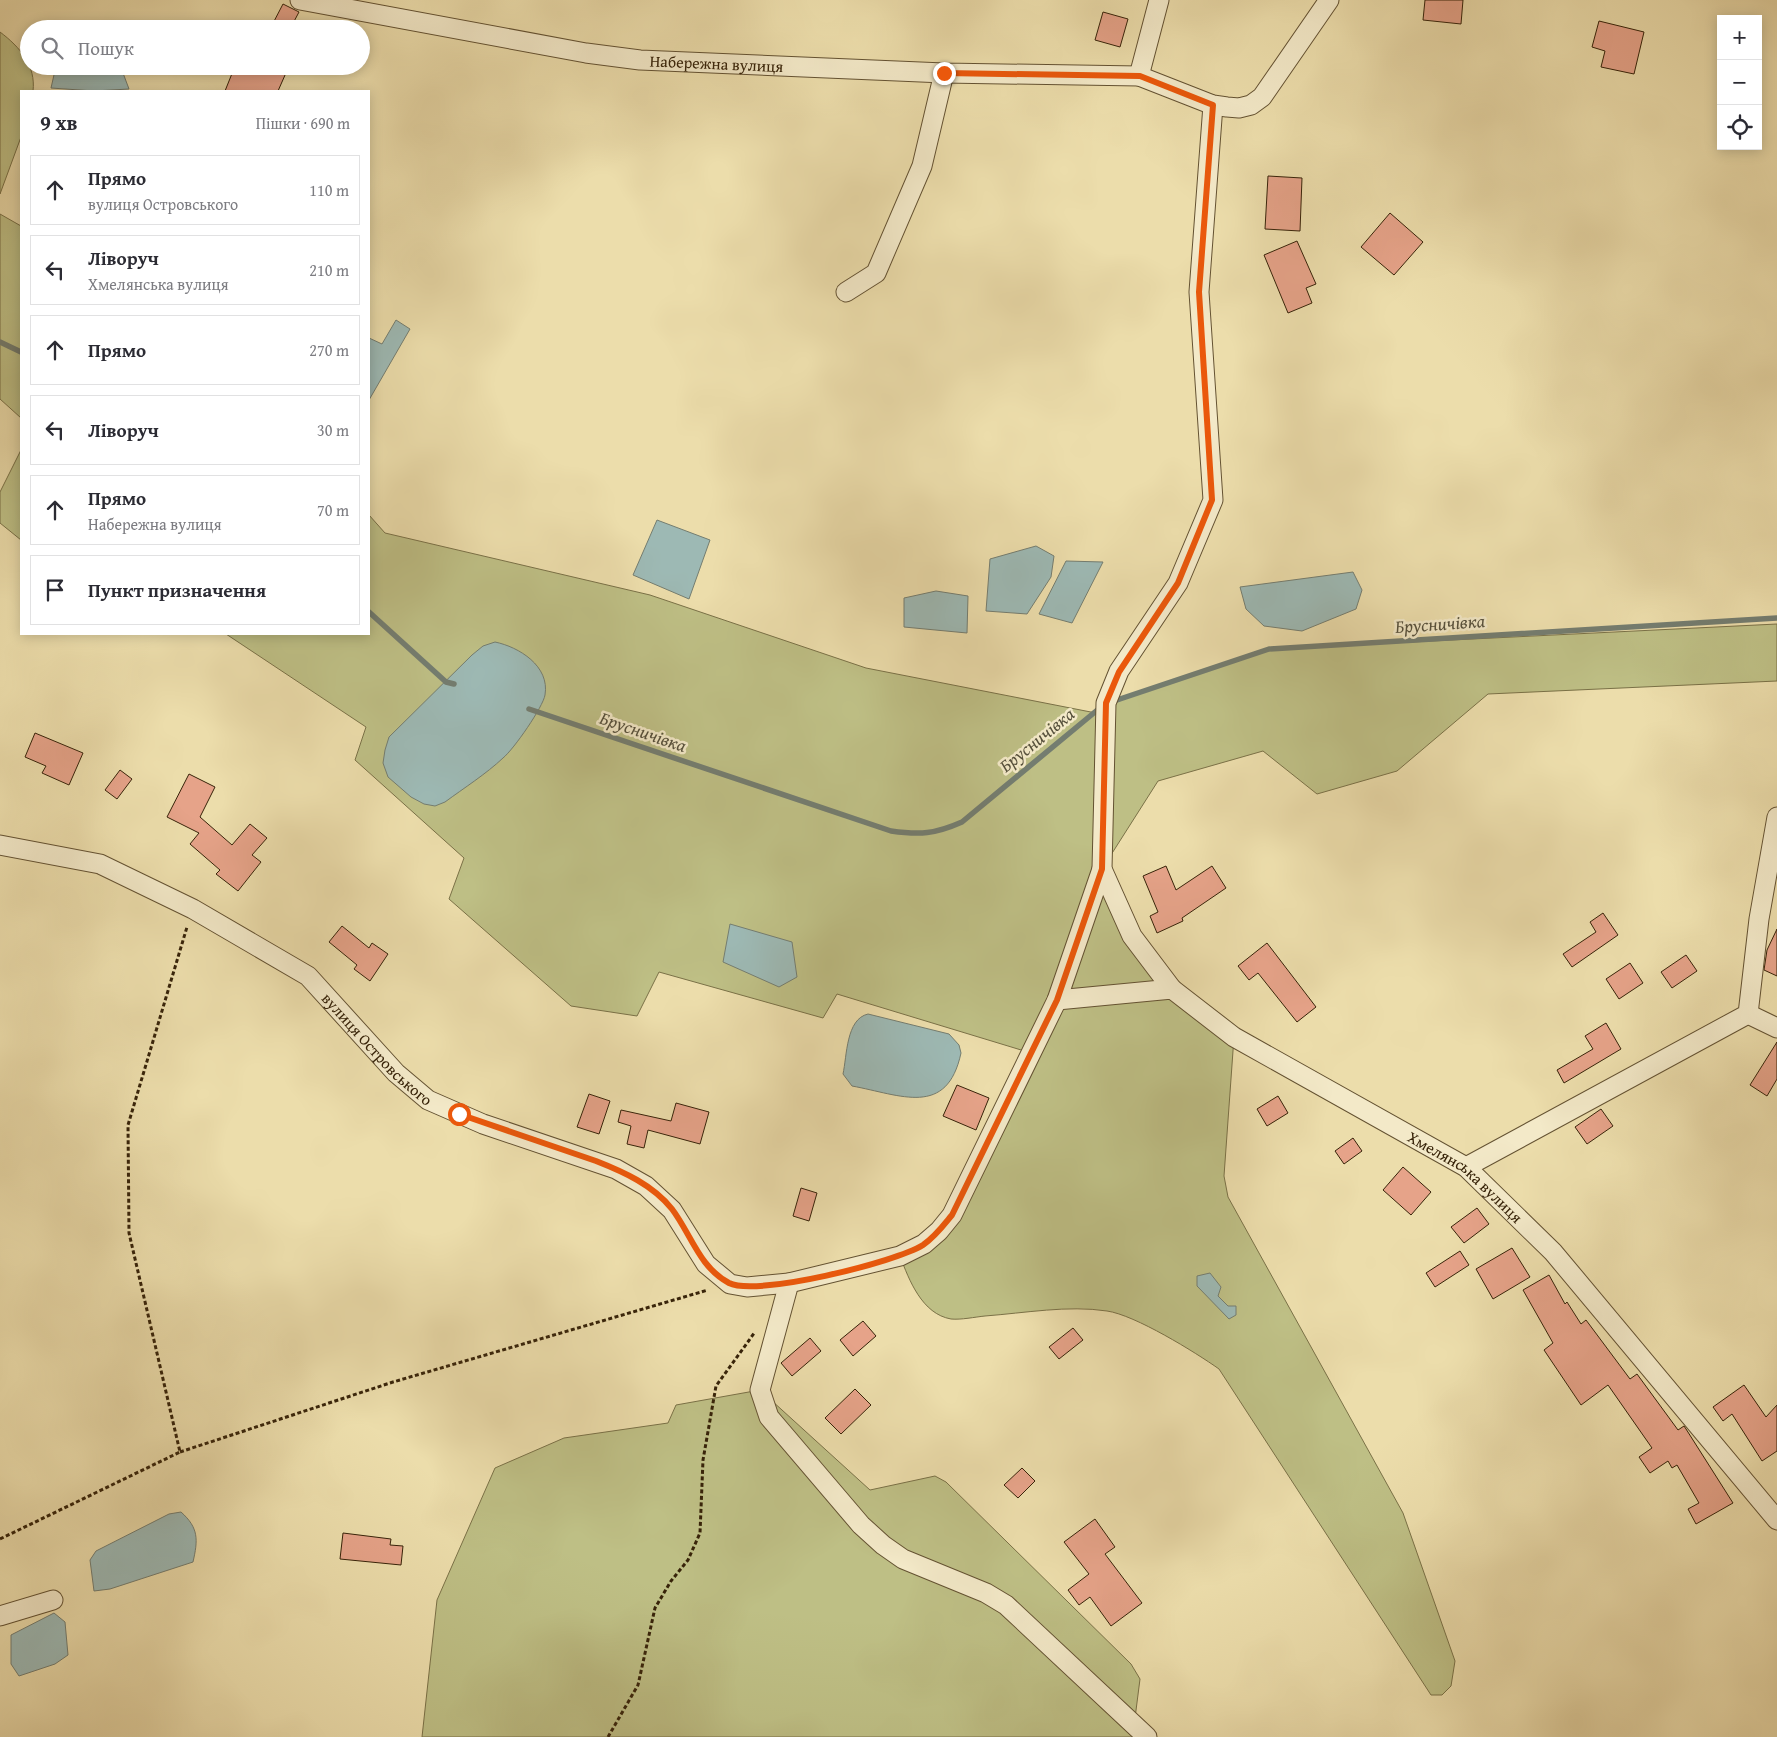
<!DOCTYPE html>
<html lang="uk">
<meta charset="utf-8">
<style>
:root{--surface:#fff;--page:#f2f2f3;--text:#2b2b33;--muted:#7c7c81;--line:#e1e1e2}
body{margin:0;font-family:"Gentium Book Plus",serif;background:var(--page);color:var(--text)}
.controls{position:absolute;right:15px;top:15px;display:grid;overflow:hidden;border-radius:0px;box-shadow:0 2px 12px #0003}
.controls button{width:45px;height:45px;display:grid;place-items:center;padding:0;border:0;border-bottom:1px solid var(--line);background:var(--surface);color:var(--text);font:25px sans-serif}
.stop{position:absolute;width:15px;height:15px;margin:-11px;border:4px solid #ea580c;border-radius:50%;background:#fff}
.stop.end{background:#ea580c;border-color:#fff;box-shadow:0 1px 5px #0008}
.list{margin:0;padding:0;list-style:none}
h2{display:flex;justify-content:space-between;align-items:center;height:65px;margin:0;padding:0 20px;font-size:21px}
h2 small{font-size:16px;font-weight:400;color:var(--muted)}
.list li{display:grid;grid-template-columns:32px 1fr auto;gap:15px;align-items:center;box-sizing:border-box;height:70px;margin:0 10px 10px;padding:0 10px;border:1px solid var(--line);border-radius:0px}
.list b{display:block;font-size:19px;white-space:nowrap}
.list p{margin:0;font-size:16px;white-space:nowrap;color:var(--muted)}
.list em{font-size:16px;font-style:normal;color:var(--muted)}
.icon{flex:none;width:28px;height:28px;fill:none;stroke:currentColor;stroke-width:2;stroke-linecap:round;stroke-linejoin:round}
.map{position:relative;flex:none;width:1777px;height:1737px;overflow:hidden}
.search{position:absolute;background:var(--surface);box-shadow:0 2px 12px #0003;left:20px;top:20px;width:350px;height:55px;display:flex;align-items:center;gap:12px;box-sizing:border-box;padding:0 18px;border-radius:28px;color:var(--muted);font-size:19px}
.panel{position:absolute;background:var(--surface);box-shadow:0 2px 12px #0003;left:20px;top:90px;width:350px;height:545px;border-radius:0px}
.map>svg:first-child{display:block}
.green{fill:#bebf85;stroke:#7a7147}
.water{fill:#9db9b4;stroke:#747d70}
.lines{fill:none;stroke-linecap:round;stroke-linejoin:round}
.stream{stroke:#747d70;stroke-width:5.5}
.building{fill:#e6a389;stroke:#372309}
.minor-casing{stroke:#645232;stroke-width:21}
.path{stroke:#372309;stroke-width:3;stroke-dasharray:4 2.5;stroke-linecap:butt}
.minor{stroke:#f3e9c8;stroke-width:19}
.route{stroke:#ea580c;stroke-width:6}
.labels{text-anchor:middle;stroke-width:5;stroke-linejoin:round;paint-order:stroke}
.street-label{font-size:16px;fill:#372309;stroke:#f3e9c8}
.water-label{font-size:18px;font-style:italic;fill:#56503c;stroke:#f3e9c8}
</style>
<div class="map">
<svg width="1777" height="1737" viewBox="0 0 1777 1737">
<rect width="100%" height="100%" fill="#ecddab"/>
<filter id="stains"><feTurbulence type="fractalNoise" baseFrequency=".004" numOctaves="4"/><feColorMatrix values="0 0 0 0 .2 0 0 0 0 .09 0 0 0 0 .02 0 0 0 .5 -.17"/></filter>
<radialGradient id="worn" r=".72"><stop offset=".6" stop-color="#630" stop-opacity="0"/><stop offset="1" stop-color="#630" stop-opacity=".3"/></radialGradient>
<path class="green" d="M0 32C20 47 36 66 33 91H21V137L0 194Z
M0 214 21 226V418L0 399Z
M21 450V540L0 523V492Z
M369 515 385 533 650 595 866 668 1101 714 1106 703 1269 649 1777 624V681L1488 694 1397 771 1317 794 1263 751 1158 781 1102 869 1160 975 1234 1037 1224 1176 1228 1197 1403 1513 1455 1661 1451 1686 1442 1695H1431L1219 1369C1195 1352 1135 1315 1107 1311 1068 1305 1025 1313 985 1316 975 1317 961 1320 951 1319 922 1314 909 1280 900 1256L939 1231 1031 1053 837 994 823 1018 659 972 637 1016 571 1006 449 899 464 858 355 760 366 727 226 634H369Z
M760 1390 870 1490 935 1476 946 1482 1131 1664 1140 1679 1134 1726 1147 1737H422L437 1600 495 1468 564 1438 668 1423 676 1405Z"/>
<path class="water" d="M56 66H87L123 73 129 89 94 91 51 88Z
M396 320 410 329 369 400V338L382 344Z
M657 520 710 540 689 599 633 575Z
M1036 546 1054 556 1051 577 1027 614 986 611 990 559Z
M1066 561 1103 562 1072 623 1039 614Z
M1353 572 1362 590 1356 609 1302 631 1264 626 1246 609 1240 587Z
M936 591 968 596 967 633 904 627V598Z
M495 642C519 647 550 666 545 695 543 707 514 749 503 758 486 774 464 788 445 802L435 806 424 804 411 797 388 777 383 763 385 750 389 737 472 655 483 646Z
M730 924 792 942 797 977 779 987 723 962Z
M868 1014 949 1034 959 1045 961 1053C947 1118 901 1095 852 1086L843 1074C847 1056 846 1019 868 1014Z
M1210 1273 1221 1287 1218 1296 1228 1306H1236V1315L1229 1319 1197 1286V1276Z
M181 1512C199 1528 198 1540 193 1562L110 1589 94 1591 90 1560 96 1551 169 1514Z
M54 1613 65 1622 68 1655 55 1664 19 1676 11 1664V1635Z"/>
<g class="lines">
<path class="stream" d="M0 342 21 352
M369 612 446 682 454 684
M1111 702 1269 649 1777 618
M529 709 891 831C920 835 935 834 962 822L1101 707"/>
</g>
<path class="building" d="M1425 0H1463L1461 24 1423 20Z
M283 4 299 12 290 29H270Z
M1103 12 1128 19 1120 47 1095 40Z
M1599 21 1644 32 1634 74 1601 67 1605 51 1592 47Z
M235 66H289L278 91H225Z
M1268 176 1302 178 1300 231 1265 229Z
M1390 213 1423 242 1394 275 1361 247Z
M1297 241 1316 284 1306 288 1312 303 1288 313 1264 255Z
M35 733 83 753 69 785 42 773 46 766 25 757Z
M120 770 132 779 117 799 105 790Z
M189 774 215 787 200 817 232 845 250 824 267 838 252 855 261 862 238 891 216 874 220 870 190 844 199 833 167 817Z
M1166 866 1176 890 1212 866 1226 888 1182 918 1183 921 1157 933 1150 916 1158 912 1143 876Z
M1603 913 1618 935 1572 967 1563 954 1596 932 1590 922Z
M342 926 369 948 372 943 388 954 370 981 354 969 357 965 329 942Z
M1777 929V976L1764 970 1767 950Z
M1267 943 1316 1007 1297 1022 1258 973 1249 980 1238 966Z
M1686 955 1697 971 1672 988 1661 972Z
M1630 963 1643 983 1619 999 1606 979Z
M1606 1023 1621 1049 1564 1083 1557 1070 1593 1049 1585 1036Z
M1777 1042V1079L1767 1096 1750 1085Z
M957 1085 989 1098 976 1130 943 1116Z
M589 1094 610 1101 599 1134 577 1127Z
M1278 1096 1288 1113 1267 1126 1257 1109Z
M676 1103 709 1112 700 1144 648 1130 644 1148 627 1144 631 1126 618 1122 621 1110 671 1121Z
M1601 1109 1613 1126 1587 1144 1575 1127Z
M1353 1138 1362 1151 1344 1164 1335 1151Z
M1403 1167 1431 1192 1411 1215 1383 1190Z
M801 1188 817 1193 809 1221 793 1216Z
M1477 1208 1489 1224 1464 1243 1451 1227Z
M1512 1248 1530 1277 1493 1299 1476 1269Z
M1460 1251 1469 1265 1435 1287 1426 1273Z
M1549 1275 1565 1304 1567 1302 1581 1324 1586 1320 1630 1379 1637 1374 1678 1430 1684 1426 1686 1429 1733 1503 1696 1524 1688 1509 1699 1503 1677 1465 1672 1468 1668 1461 1650 1473 1639 1457 1652 1448 1608 1385 1581 1405 1544 1350 1553 1343 1523 1290Z
M863 1321 876 1336 853 1356 840 1340Z
M1073 1328 1083 1340 1059 1359 1049 1347Z
M810 1338 821 1351 792 1376 781 1363Z
M1744 1385 1766 1417 1777 1405V1451L1762 1461 1732 1414 1723 1421 1713 1407Z
M855 1389 871 1405 841 1434 825 1418Z
M1022 1468 1035 1481 1018 1498 1004 1485Z
M1095 1519 1115 1547 1105 1554 1142 1603 1111 1626 1090 1597 1079 1605 1068 1590 1089 1574 1064 1542Z
M343 1533 391 1539 390 1545 403 1546 401 1565 340 1559Z"/>
<g class="lines">
<defs>
<g id="minor">
<path id="s1" d="M300 0 586 53 640 60 944 73 1139 76 1213 105 1227 107 1239 108 1251 105 1262 97 1329 0"/>
<path d="M1139 76 1159 0"/>
<path d="M846 292 876 273 922 166 944 73"/>
<path id="s2" d="M0 845 100 864 193 909 308 976 396 1073 428 1100 483 1124 616 1169 646 1186 672 1210 706 1264 730 1284 747 1287 789 1283 900 1256 924 1244 939 1231 952 1215 1057 1000 1102 869"/>
<path d="M1172 989 1132 936 1102 869 1106 703 1119 671 1178 583 1213 500 1199 292 1213 105"/>
<path id="s3" d="M1057 1000 1172 989 1234 1037 1466 1167 1553 1252 1777 1520"/>
<path d="M1748 1014 1777 1028"/>
<path d="M1466 1167 1748 1014 1759 919 1777 817"/>
<path d="M789 1283 760 1390 769 1417 861 1525 883 1545 903 1559 986 1593 1006 1605 1147 1737"/>
<path d="M0 1616 53 1600"/>
</g>
</defs>
<use href="#minor" class="minor-casing"/>
<path class="path" d="M180 1452 393 1382 708 1290
M0 1539 180 1452 129 1233 128 1125 187 927
M608 1737 638 1685 655 1608 671 1581 688 1560 700 1533 703 1460 716 1386 755 1332"/>
<use href="#minor" class="minor"/>
</g>
<g class="lines">
<path class="route" d="M459 1114 596 1161C624 1172 653 1185 672 1209 691 1234 699 1267 729 1283 757 1297 896 1262 923 1245 935 1237 943 1226 952 1215L1057 1000 1102 869 1106 703 1119 672 1178 583 1212 500 1199 292 1213 105 1140 76 944 73"/>
</g>
<g class="labels">
<g class="street-label">
<text dy="6" stroke="none"><textPath href="#s1" startOffset="422">Набережна вулиця</textPath></text>
<text dy="6" stroke="none"><textPath href="#s2" startOffset="439">вулиця Островського</textPath></text>
<text dy="6" stroke="none"><textPath href="#s3" startOffset="465">Хмелянська вулиця</textPath></text>
</g>
<g class="water-label">
<text transform="translate(1440 624) rotate(-4)" y="6">Брусничівка</text>
<text transform="translate(643 732) rotate(19)" y="6">Брусничівка</text>
<text transform="translate(1037 740) rotate(-39)" y="6">Брусничівка</text>
</g>
</g>
<rect width="100%" height="100%" filter="url(#stains)"/>
<rect width="100%" height="100%" fill="url(#worn)"/>
</svg>
<div class="controls">
<button>+</button>
<button>−</button>
<button><svg class="icon" aria-label="locate" viewBox="0 0 24 24"><circle cx="12" cy="12" r="6"/><path d="M12 2v4M12 18v4M2 12h4M18 12h4"/></svg></button>
</div>
<div class="stop" style="left:459px;top:1114px"></div>
<div class="stop end" style="left:944px;top:73px"></div>
<div class="search"><svg class="icon" aria-label="search" viewBox="0 0 24 24"><circle cx="10" cy="10" r="6"/><path d="M15 15l6 6"/></svg>Пошук</div>
<section class="panel">
<h2>9 хв<small>Пішки · 690 m</small></h2>
<ul class="list">
<li><svg class="icon" aria-label="ahead" viewBox="0 0 24 24"><path d="M12 20V5M6 11l6-6 6 6"/></svg><div><b>Прямо</b><p>вулиця Островського</p></div><em>110 m</em></li>
<li><svg class="icon" aria-label="left" viewBox="0 0 24 24"><path d="M17 20v-9H6M10 6l-5 5 5 5"/></svg><div><b>Ліворуч</b><p>Хмелянська вулиця</p></div><em>210 m</em></li>
<li><svg class="icon" aria-label="ahead" viewBox="0 0 24 24"><path d="M12 20V5M6 11l6-6 6 6"/></svg><div><b>Прямо</b></div><em>270 m</em></li>
<li><svg class="icon" aria-label="left" viewBox="0 0 24 24"><path d="M17 20v-9H6M10 6l-5 5 5 5"/></svg><div><b>Ліворуч</b></div><em>30 m</em></li>
<li><svg class="icon" aria-label="ahead" viewBox="0 0 24 24"><path d="M12 20V5M6 11l6-6 6 6"/></svg><div><b>Прямо</b><p>Набережна вулиця</p></div><em>70 m</em></li>
<li><svg class="icon" aria-label="arrive" viewBox="0 0 24 24"><path d="M6 21V4h12l-3 4 3 4H6"/></svg><div><b>Пункт призначення</b></div></li>
</ul>
</section>
</div>
